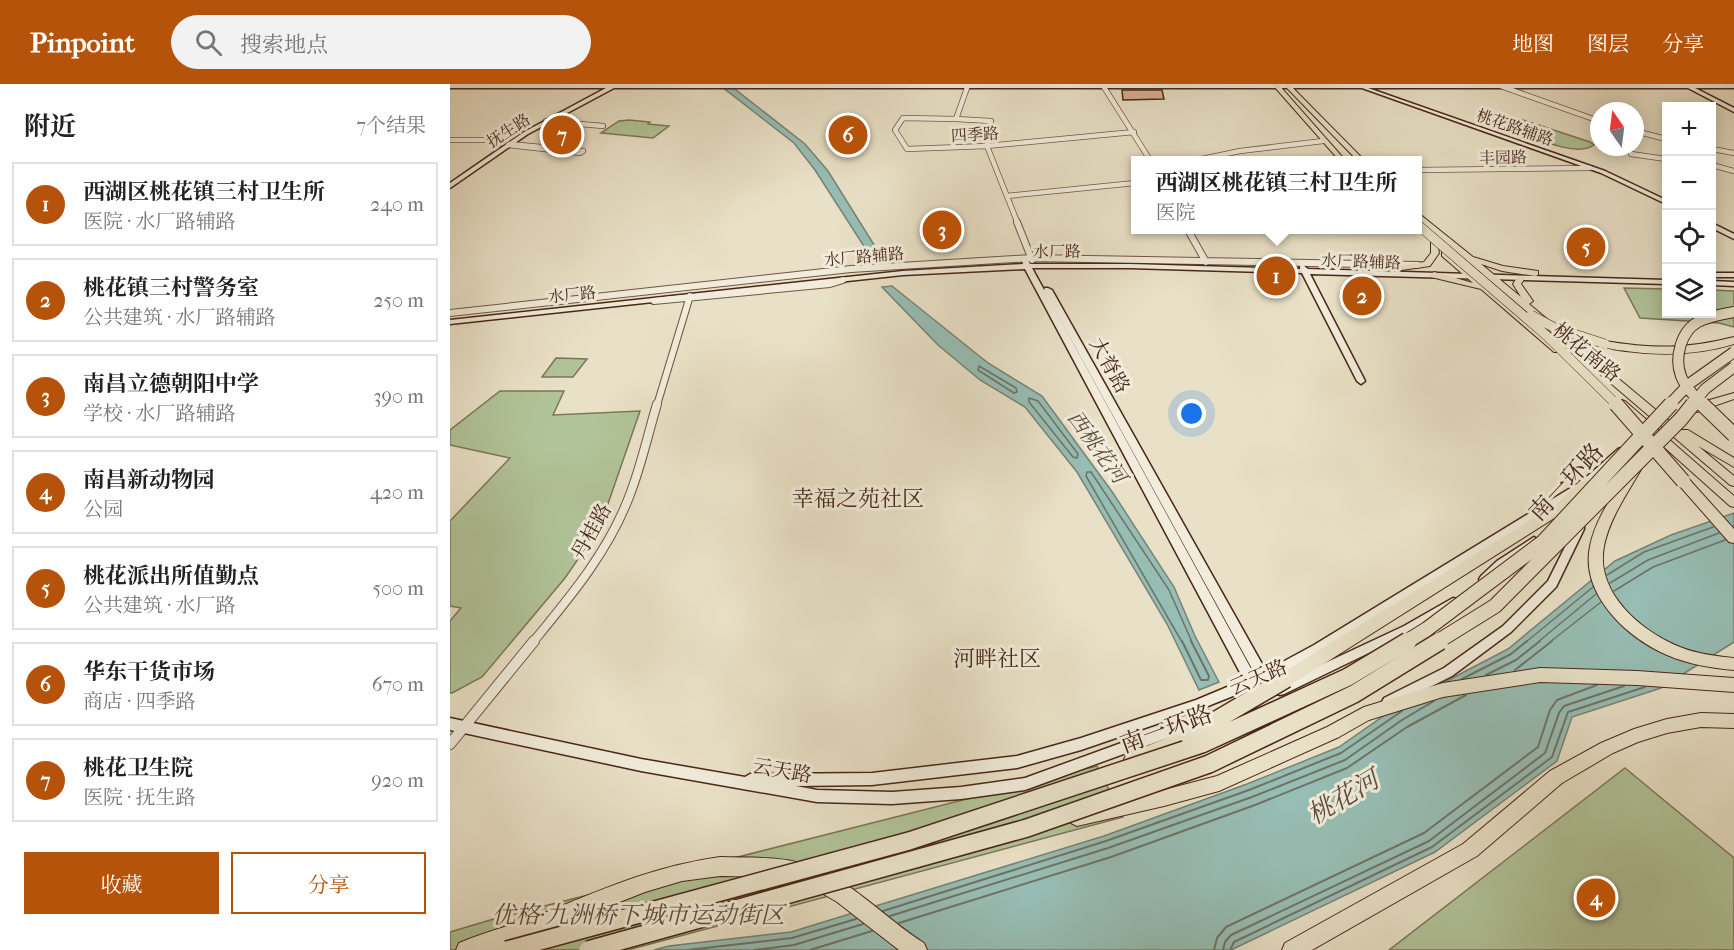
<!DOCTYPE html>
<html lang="zh">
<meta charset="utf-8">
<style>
:root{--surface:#fff;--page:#f2f2f2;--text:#222;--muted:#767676;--line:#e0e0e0;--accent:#b45309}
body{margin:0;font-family:"IM FELL French Canon","Noto Serif SC",serif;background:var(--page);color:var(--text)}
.controls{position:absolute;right:18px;top:18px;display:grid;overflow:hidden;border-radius:0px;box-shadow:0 3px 15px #0003}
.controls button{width:54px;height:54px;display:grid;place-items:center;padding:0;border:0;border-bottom:2px solid var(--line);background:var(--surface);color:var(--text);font:30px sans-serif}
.compass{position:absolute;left:1140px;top:18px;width:54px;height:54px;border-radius:50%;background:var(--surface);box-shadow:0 3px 15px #0003;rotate:346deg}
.you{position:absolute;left:742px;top:330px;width:21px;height:21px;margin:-15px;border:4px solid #fff;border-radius:50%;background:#1a73e8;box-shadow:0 0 0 9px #1a73e833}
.badge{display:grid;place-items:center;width:39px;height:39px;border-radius:50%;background:var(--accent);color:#fff;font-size:20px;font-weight:700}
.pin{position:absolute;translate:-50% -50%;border:3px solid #fff;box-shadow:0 2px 6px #0006}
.popup{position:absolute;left:681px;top:72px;width:291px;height:78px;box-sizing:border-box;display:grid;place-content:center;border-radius:0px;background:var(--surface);filter:drop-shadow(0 2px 4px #0005);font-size:20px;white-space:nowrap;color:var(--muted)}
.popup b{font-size:22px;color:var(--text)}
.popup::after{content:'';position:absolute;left:50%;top:100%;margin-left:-12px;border:12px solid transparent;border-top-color:var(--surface)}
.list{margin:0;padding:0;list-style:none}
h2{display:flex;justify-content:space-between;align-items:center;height:78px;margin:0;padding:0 24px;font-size:26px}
h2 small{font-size:20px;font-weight:400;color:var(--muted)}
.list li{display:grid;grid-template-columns:39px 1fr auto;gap:18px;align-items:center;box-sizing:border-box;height:84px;margin:0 12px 12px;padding:0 12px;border:2px solid var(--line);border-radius:0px}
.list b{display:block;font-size:22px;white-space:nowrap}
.list p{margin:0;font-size:20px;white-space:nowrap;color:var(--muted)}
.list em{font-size:20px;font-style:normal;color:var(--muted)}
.actions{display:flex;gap:12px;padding:18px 24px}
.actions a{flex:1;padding:14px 0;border:2px solid var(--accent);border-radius:0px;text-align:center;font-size:21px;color:var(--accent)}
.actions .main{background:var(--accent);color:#fff}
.icon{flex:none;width:33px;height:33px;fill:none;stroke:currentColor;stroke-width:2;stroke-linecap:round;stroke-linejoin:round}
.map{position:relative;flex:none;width:1284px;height:866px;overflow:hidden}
header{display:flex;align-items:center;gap:36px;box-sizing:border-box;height:84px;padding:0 30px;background:var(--accent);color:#fff}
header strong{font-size:28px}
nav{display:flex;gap:33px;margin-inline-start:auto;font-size:21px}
.search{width:420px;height:54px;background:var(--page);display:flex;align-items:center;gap:15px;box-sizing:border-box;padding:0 21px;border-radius:33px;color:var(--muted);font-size:22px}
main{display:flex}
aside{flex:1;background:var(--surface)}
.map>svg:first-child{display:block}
.green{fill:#b1c499;stroke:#7d7658;stroke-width:1.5}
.water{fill:#97beb5;stroke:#788276;stroke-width:1.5}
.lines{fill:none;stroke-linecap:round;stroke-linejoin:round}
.shore-far1{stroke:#707266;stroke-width:1.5}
.shore{stroke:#707266;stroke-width:2}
.building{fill:#d9ad90;stroke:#492718;stroke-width:1.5}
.street-far3-casing{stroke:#715644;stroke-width:6}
.street-far2-casing{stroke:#715644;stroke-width:8}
.street-far1-casing{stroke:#715644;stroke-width:10}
.street-casing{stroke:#715644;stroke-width:12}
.secondary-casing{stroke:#492718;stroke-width:3}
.primary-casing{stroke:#492718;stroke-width:2}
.highway-casing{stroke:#492718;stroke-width:2}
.street-far3{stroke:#f1ecdb;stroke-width:4.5}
.street-far2{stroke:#f1ecdb;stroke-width:6}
.street-far1{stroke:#f1ecdb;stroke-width:8}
.street{stroke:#f1ecdb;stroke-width:10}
.secondary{fill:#f1ecdb;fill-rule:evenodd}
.primary{fill:#e9e1c7;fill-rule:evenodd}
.highway{fill:#e9e1c7;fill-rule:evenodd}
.primary-bridge-casing{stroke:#492718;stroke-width:10;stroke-linecap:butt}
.highway-bridge-far2-casing{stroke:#492718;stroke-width:12;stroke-linecap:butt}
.highway-bridge-far1-casing{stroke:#492718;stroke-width:16;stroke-linecap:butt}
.highway-bridge-casing{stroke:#492718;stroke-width:20;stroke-linecap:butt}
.primary-bridge{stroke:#e9e1c7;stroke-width:9}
.highway-bridge-far2{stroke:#e9e1c7;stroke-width:10}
.highway-bridge-far1{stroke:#e9e1c7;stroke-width:14}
.highway-bridge{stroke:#e9e1c7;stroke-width:17}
.labels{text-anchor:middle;stroke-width:6;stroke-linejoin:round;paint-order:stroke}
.far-street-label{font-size:16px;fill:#492718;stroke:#f1ecdb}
.street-label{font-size:20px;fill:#492718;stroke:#f1ecdb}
.water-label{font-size:21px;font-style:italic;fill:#5c4d3f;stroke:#f1ecdb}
.quarter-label{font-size:22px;fill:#492718;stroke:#f1ecdb}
.near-street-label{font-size:24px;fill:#492718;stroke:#f1ecdb}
.near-park-label{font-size:24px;font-style:italic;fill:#634e38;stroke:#f1ecdb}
.near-water-label{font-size:26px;font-style:italic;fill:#5c4d3f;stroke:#f1ecdb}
</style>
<header>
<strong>Pinpoint</strong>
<div class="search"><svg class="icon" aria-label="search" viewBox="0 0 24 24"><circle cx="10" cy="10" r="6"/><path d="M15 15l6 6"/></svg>搜索地点</div>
<nav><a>地图</a><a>图层</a><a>分享</a></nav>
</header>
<main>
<aside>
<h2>附近<small>7个结果</small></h2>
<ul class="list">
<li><span class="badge">1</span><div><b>西湖区桃花镇三村卫生所</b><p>医院 · 水厂路辅路</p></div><em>240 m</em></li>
<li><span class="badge">2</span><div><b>桃花镇三村警务室</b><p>公共建筑 · 水厂路辅路</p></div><em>250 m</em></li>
<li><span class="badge">3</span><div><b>南昌立德朝阳中学</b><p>学校 · 水厂路辅路</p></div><em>390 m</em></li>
<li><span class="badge">4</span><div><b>南昌新动物园</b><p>公园</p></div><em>420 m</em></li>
<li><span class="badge">5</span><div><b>桃花派出所值勤点</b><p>公共建筑 · 水厂路</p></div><em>500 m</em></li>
<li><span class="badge">6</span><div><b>华东干货市场</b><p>商店 · 四季路</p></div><em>670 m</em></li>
<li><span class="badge">7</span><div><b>桃花卫生院</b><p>医院 · 抚生路</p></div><em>920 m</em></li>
</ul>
<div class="actions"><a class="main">收藏</a><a>分享</a></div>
</aside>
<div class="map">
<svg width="1284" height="866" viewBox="0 0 1284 866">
<rect width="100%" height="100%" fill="#e9e1c7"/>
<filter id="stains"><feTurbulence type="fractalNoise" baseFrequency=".00333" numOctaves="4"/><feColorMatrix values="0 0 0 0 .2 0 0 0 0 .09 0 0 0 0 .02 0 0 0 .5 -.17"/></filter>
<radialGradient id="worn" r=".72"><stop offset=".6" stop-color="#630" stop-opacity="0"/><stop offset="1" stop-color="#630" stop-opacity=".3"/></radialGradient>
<path class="green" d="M1070 35 1140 58 1144 61C1126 74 1084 53 1064 46L1062 40 1071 38 1067 36Z
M179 36 200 38 198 40 219 42 203 54 151 49 169 37Z
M1174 204 1216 205V230H1262V206L1284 207V243L1269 239 1190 234Z
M106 274 137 275 123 293H92Z
M50 307H114L103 331 190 327 150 443 115 494 32 593 2 609H0V537L11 524 0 522V437L60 374 0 361V346Z
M647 682 673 733 178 866H0V848L47 834Z
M1175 684 1284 774V866H939Z"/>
<path class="water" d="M281 2 355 60 378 87 436 180 426 181 365 86 344 59 272 3Z
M442 202 538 279 592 312 663 409 724 503 745 552 769 598 749 606 717 540 627 388 575 323 530 296 488 261 432 203Z
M1284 429V558L1211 604 1122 633 1107 677 985 768 781 866H204L219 862 341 848 654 752 797 700 889 663 945 624 1058 565 1165 477 1221 451Z"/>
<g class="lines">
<path class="shore-far1" d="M529 282 566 304 567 308 564 309 528 286Z
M579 314 588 317 628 370 627 374 623 373 579 318Z
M1157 491 1194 468 1263 443
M1160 499 1198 476 1269 449
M1164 507 1203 483 1275 456
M732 558 636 392 637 388H641L719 506 742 558
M1076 558 1143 503
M1088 558 1146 510
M1100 558 1151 518"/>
<path class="shore" d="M732 557 751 596H758L759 592 741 557
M1065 586 1102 557
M1036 591 1066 576 1090 557
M1012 595 1061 570 1077 557
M433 827 656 757 799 706 891 669 952 627
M440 832 658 764 802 713 895 676 952 636 984 617
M449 839 661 773 805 721 897 684 957 643 1016 611
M238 866 342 854 406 835
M304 866 344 861 413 840
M360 866 422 847
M764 866 767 854 776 843 974 749 1088 663 1100 626 1107 616 1147 601
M773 866 775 858 781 851 979 757 1095 669 1109 629 1114 622 1174 602
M780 866 784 858 982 763 1102 673 1118 628 1195 603"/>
</g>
<path class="building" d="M672 6H712L714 15 673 16Z"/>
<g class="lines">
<defs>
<path id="street-far3" d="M652 0 700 76
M1045 0 1149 37
M518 1 506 35 541 37 537 62 568 140
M506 35 453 34 445 46 457 65 537 62 684 48
M96 37 153 42
M1185 47 1216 55
M0 56H57
M58 61 130 69 133 67 60 60
M1262 65 1284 69
M1181 70 1216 75
M747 76 790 67 873 57
M1262 81 1284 87
M967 86 1140 84
M557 112 685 99"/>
<path id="street-far2" d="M567 138 582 176
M738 146 756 178
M204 217 380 200 393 196
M0 229 401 185 581 174 968 181
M207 321 240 212"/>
<path id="street-far1" d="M83 558C120 513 158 468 179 413 191 383 198 350 207 320"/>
<path id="street" d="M0 660 84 557"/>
<path id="secondary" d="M0 0H1284V4H1245L1284 24V28L1238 4H918L1155 87 1216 116V120L1151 89 912 4H164L78 50 0 104V99L74 48 156 4H0Z
M1262 139 1284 150V155L1262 144Z
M572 176H578L580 180H680L850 185V181H853L858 185 1216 196V200L860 190 915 297 911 300 907 297 852 189 680 184H582L805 592H806L594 206 595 204H598L602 206 816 587 864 561 1132 397 1168 365 1171 364 1176 367 1140 401 872 567 818 598 753 624 631 666 567 684 422 701 346 702 367 706 442 708 511 703 575 694 759 627 764 629 765 633 764 637 575 706 511 715 442 720 367 718 191 687 0 646V634L191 675 295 693 300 690 422 689 567 672 631 654 746 616 794 596 575 185 453 191 0 240V236L453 187 573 180Z
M1262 189H1284V193H1262Z
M1262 197 1284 198V202L1262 201Z
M1129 431 1134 435V445L1106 503 1061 548 1002 592 942 622 938 623 934 622 932 618 934 614 994 584 1053 542 1098 497 1124 445V435Z
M1084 453 1089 457 1088 460 1055 483 1039 498H1031L1029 495 1031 492 1047 477Z
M1003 514 1007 515 1009 518 1007 521 962 548 834 610 830 611 826 610 824 606 826 602 954 542Z"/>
<path id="primary" d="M822 0H828L895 76H889Z
M833 0H839L914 76H907Z
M967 128 1023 173 1053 182 1088 187V191L1085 192 1052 187 1031 180 1071 213 1063 200 1068 192H1074L1075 194 1071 200 1083 217 1079 220 1230 346H1238L1284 374V383L1248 362 1284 392V402L1280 401 967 134Z
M981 158H987L989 169 980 182 944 187V183L974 178 981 169Z
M992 168H998L1110 264V268H1104L1031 205 981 193 980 191 984 188 1023 199 992 172Z
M1284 309V315L1247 328 1242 325 1256 317Z
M1171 316 1175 317 1284 412V423L1280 422 1167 321 1166 319 1167 317Z"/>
<path id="highway" d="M1284 253V260C1248 271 1213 272 1176 267 1168 266 1156 265 1150 260L1155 257C1204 265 1236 265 1284 253Z
M1188 376 1194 380C1180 406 1160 432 1154 462 1145 509 1191 547 1230 563 1247 570 1266 572 1284 574V586C1261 584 1238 580 1217 571 1176 553 1130 510 1140 462 1146 432 1167 406 1182 380Z
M1233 393 1238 394 1284 445V459L1279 458 1228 400 1227 397 1228 394Z
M1136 395 1142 399 1117 426 842 600 836 602 830 600 828 595 830 590 1107 420 1131 396Z
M1090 584 1187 587 1284 594V608L1187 601 1090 598 993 613 919 636 889 653 769 707 714 722 627 742 621 739 618 733 621 727 627 724 714 706 767 692 877 643 914 623 993 599Z
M1251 629 1284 630V644L1251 643 1217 649 1188 658 1163 669 1112 699 1027 772 862 866H832L835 859 1013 760 1100 687 1151 659 1184 645 1217 635Z
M739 645 745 647 747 652 745 657 683 683 677 680 674 675 677 670Z
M270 773C298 774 327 772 354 780 400 794 434 834 474 859L477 866H449L387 818 358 801 324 793 270 792 232 797 195 808 48 866H6L9 859C34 848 61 842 87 832 151 806 200 783 270 773Z"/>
</defs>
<use href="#street-far3" class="street-far3-casing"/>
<use href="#street-far2" class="street-far2-casing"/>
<use href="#street-far1" class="street-far1-casing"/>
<use href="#street" class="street-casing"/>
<use href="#secondary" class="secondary-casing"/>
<use href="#primary" class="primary-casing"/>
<use href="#highway" class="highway-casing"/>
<use href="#street-far3" class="street-far3"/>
<use href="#street-far2" class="street-far2"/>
<use href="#street-far1" class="street-far1"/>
<use href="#street" class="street"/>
<use href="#secondary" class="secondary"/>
<use href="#primary" class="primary"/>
<use href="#highway" class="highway"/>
<defs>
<path id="primary-bridge" d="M967 140 1097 252 1165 319
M1081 231 1103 243 1155 260"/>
<path id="highway-bridge-far2" d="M1165 319 1167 321
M1219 321 1239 300 1284 268
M1242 321 1255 305 1284 283
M1253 321C1245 313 1235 303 1231 292 1224 274 1231 247 1248 238 1259 232 1272 230 1284 228"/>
<path id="highway-bridge-far1" d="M1166 320 1233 397
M1252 320 1284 351
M956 558 977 545 1093 458 1221 320
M987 558 1045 522 1231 335 1243 320"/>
<path id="highway-bridge" d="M739 652 836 595
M57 866 459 757 752 660 898 593 958 557
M138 866 577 744 759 680 904 610 990 557"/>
</defs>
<use href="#primary-bridge" class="primary-bridge-casing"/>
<use href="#highway-bridge-far2" class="highway-bridge-far2-casing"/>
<use href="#highway-bridge-far1" class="highway-bridge-far1-casing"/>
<use href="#highway-bridge" class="highway-bridge-casing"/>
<use href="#primary-bridge" class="primary-bridge"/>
<use href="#highway-bridge-far2" class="highway-bridge-far2"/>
<use href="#highway-bridge-far1" class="highway-bridge-far1"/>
<use href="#highway-bridge" class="highway-bridge"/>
</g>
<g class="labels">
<g class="far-street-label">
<text transform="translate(1065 43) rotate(19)" y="6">桃花路辅路</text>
<text transform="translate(58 46) rotate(-33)" y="6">抚生路</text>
<text transform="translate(525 50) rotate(-3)" y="6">四季路</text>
<text transform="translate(1053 73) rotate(-1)" y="6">丰园路</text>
<text x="607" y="173">水厂路</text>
<text transform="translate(414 172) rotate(-5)" y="6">水厂路辅路</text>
<text transform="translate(911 177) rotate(2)" y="6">水厂路辅路</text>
<text transform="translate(122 210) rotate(-6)" y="6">水厂路</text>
</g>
<g class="street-label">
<text transform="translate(1137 268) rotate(39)" y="7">桃花南路</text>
<text transform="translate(660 281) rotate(61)" y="7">大脊路</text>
<text transform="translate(141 447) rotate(-61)" y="7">丹桂路</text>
<text transform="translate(808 593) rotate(-23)" y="7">云天路</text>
<text transform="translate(332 686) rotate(10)" y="7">云天路</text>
</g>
<g class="water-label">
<text transform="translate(647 363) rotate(54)" y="7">西桃花河</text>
</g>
<g class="quarter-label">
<text x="408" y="422">幸福之苑社区</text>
<text x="547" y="582">河畔社区</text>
</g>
<g class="near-street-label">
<text transform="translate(1116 398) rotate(-47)" y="8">南一环路</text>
<text transform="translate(716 645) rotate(-20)" y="8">南一环路</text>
</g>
<g class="near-park-label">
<text x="188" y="839">优格·九洲桥下城市运动街区</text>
</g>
<g class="near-water-label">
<text transform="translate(893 713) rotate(-31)" y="9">桃花河</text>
</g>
</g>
<rect width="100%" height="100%" filter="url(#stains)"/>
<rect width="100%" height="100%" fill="url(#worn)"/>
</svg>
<div class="controls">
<button>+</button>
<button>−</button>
<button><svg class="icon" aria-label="locate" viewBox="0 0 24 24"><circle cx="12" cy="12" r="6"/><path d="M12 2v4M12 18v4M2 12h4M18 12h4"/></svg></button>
<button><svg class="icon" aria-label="layers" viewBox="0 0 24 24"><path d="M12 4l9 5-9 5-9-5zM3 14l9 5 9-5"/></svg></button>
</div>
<svg class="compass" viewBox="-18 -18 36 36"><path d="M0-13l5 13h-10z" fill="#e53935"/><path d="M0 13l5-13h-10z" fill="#767676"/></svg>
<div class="you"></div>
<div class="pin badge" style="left:826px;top:192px">1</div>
<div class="popup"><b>西湖区桃花镇三村卫生所</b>医院</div>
<div class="pin badge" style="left:912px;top:212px">2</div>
<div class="pin badge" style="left:492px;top:146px">3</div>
<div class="pin badge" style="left:1146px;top:814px">4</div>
<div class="pin badge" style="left:1136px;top:163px">5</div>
<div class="pin badge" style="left:398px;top:51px">6</div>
<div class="pin badge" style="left:112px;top:51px">7</div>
</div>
</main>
